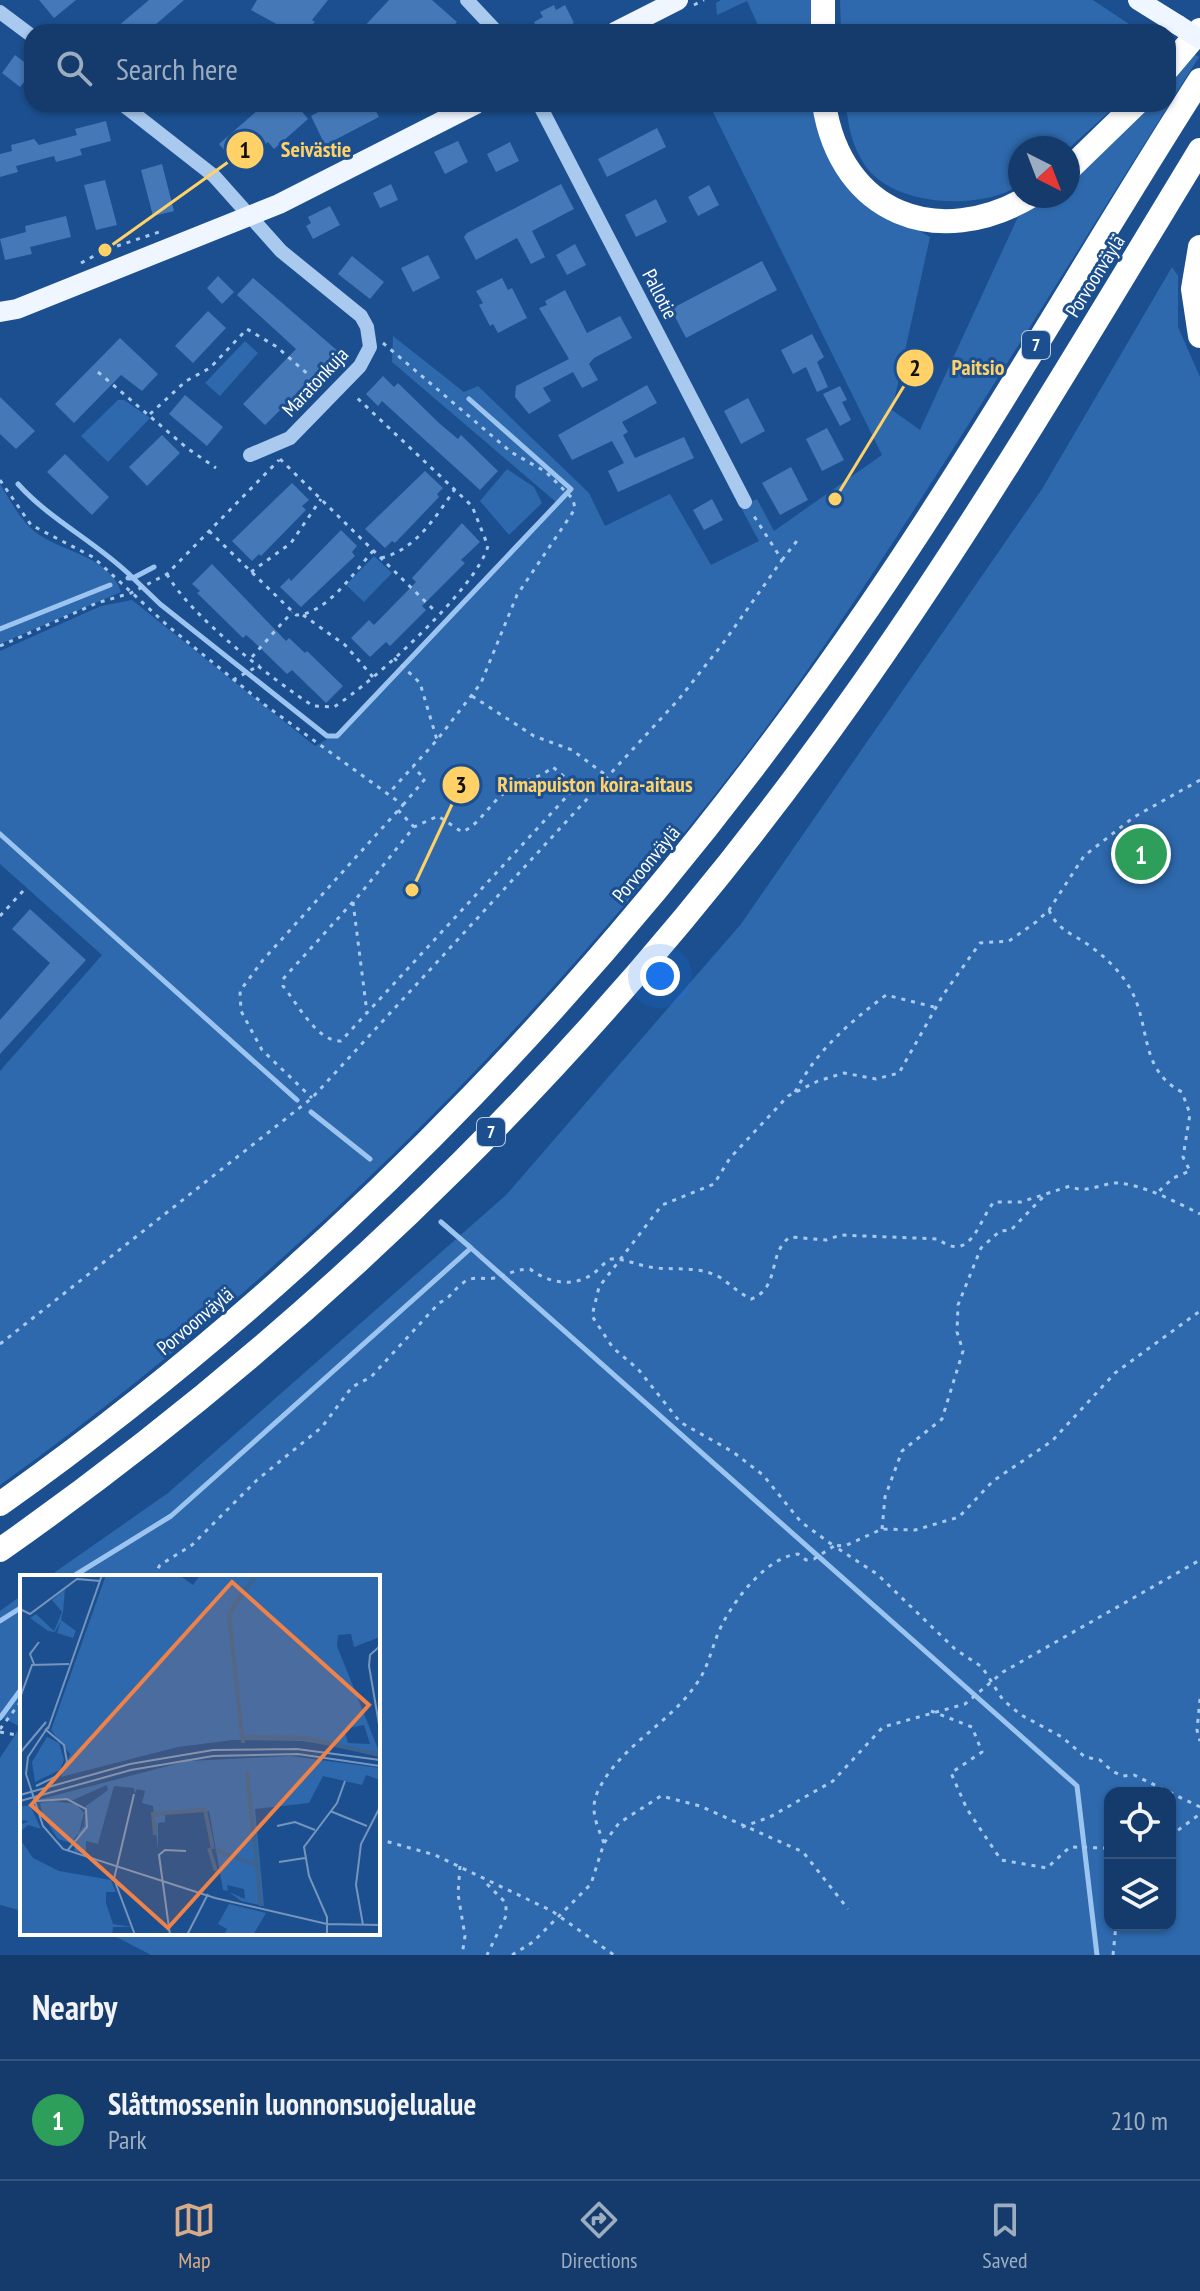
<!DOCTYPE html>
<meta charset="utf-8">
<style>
:root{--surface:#143b6b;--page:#1d4271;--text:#f1f3f6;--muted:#9dadc1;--line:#33557e;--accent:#d6ab8b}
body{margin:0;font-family:"PT Sans Narrow",sans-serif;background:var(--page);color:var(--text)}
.controls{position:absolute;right:24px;bottom:24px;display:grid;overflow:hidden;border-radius:16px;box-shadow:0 2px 6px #0004}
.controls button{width:72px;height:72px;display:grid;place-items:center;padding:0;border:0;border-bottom:2px solid var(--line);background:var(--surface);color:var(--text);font:40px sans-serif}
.compass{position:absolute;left:1008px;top:136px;width:72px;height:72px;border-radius:50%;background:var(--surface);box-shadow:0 2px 6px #0004;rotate:138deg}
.you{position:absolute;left:660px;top:976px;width:28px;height:28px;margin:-20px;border:6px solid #fff;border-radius:50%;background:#1a73e8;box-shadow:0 0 0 12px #1a73e833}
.badge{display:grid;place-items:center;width:52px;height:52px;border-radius:50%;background:var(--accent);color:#fff;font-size:26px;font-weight:700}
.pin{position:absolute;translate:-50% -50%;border:4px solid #fff;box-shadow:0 2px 8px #0006}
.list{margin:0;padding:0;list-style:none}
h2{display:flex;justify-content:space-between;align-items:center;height:104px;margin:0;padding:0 32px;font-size:34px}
h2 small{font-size:26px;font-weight:400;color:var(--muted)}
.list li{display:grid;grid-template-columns:52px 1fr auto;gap:24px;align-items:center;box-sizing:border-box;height:120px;padding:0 32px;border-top:2px solid var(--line)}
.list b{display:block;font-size:30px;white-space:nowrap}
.list p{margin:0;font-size:26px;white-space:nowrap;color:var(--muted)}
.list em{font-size:26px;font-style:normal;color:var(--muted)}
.icon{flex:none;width:44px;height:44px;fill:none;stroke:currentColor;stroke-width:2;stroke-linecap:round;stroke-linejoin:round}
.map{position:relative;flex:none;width:1200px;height:1955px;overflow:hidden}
.search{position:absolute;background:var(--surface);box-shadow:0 2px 6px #0004;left:24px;right:24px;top:24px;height:88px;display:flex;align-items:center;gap:20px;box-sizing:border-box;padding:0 28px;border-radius:24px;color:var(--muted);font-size:30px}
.sheet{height:224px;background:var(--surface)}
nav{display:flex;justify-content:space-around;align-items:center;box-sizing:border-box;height:112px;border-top:2px solid var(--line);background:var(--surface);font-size:22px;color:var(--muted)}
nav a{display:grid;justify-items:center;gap:4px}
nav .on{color:var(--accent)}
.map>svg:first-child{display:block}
.green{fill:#2e69ad;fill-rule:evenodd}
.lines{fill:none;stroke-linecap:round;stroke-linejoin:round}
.stream{stroke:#9cc4f0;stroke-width:5}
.building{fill:#4478b7}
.path{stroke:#a9c9ee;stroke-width:3;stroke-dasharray:4 6;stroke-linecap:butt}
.minor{stroke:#a9c9ee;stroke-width:14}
.major{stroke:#f0f6ff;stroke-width:20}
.highway{stroke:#fff;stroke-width:24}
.major-bridge{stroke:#f0f6ff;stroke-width:20}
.labels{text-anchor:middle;stroke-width:6;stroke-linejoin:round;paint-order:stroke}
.shield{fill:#1b4f8f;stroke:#bbcadd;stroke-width:2}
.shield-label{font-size:18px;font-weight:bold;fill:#fff}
.street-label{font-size:20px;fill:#fff;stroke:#1b4f8f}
.inset-river{fill:none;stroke:#3c6290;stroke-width:4}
.inset-road{fill:none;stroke:#7695bc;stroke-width:2}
.view{fill:#ee8249;fill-opacity:0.15;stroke:#ee8249;stroke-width:4}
.inset-edge{fill:none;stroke:#fff;stroke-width:4}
.leader{fill:none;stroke:#ffd166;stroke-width:3}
.callout-dot{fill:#ffd166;stroke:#1b4f8f;stroke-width:3}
.mark-label{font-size:24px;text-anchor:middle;font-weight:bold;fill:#111}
.callout-label{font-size:22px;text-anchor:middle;font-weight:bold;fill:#ffd166;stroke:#1b4f8f;stroke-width:6;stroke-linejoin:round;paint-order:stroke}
</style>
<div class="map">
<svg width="1200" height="1955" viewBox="0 0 1200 1955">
<rect width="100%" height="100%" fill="#1b4f8f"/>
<path class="green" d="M721 0H818L817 32H761L747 1 717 15 716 3Z
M840 0H1093L1141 32H841Z
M1189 51 1199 57C1117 187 1036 318 953 449 885 555 817 662 741 761 529 1036 282 1283 0 1485V1071L102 955 0 864V651L101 606 132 600 315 746 340 732 556 502 392 362 393 336 464 392 478 386 589 493 605 526 670 494 711 565 759 541 740 506 757 499 774 531 882 455 709 104H820L871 203 930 237 892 410 920 430 1022 208 1041 196H1068V177L1145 104H1168V77Z
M846 104H1118L1068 149 1020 148V185C980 211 892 207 864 164 852 145 848 126 846 104Z
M1172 267 1178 276V327L1200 377V1955H151L109 1933H378V1577H48L168 1493 506 1195 741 924 1042 489ZM1110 1793H1170V1925H1110Z
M245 341 258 353 220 396 205 383Z
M118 400H124L150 418 108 462 81 436Z
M507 469 534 487 542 503 509 535 480 501Z
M0 484C10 500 19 518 34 531 61 553 108 554 121 592L0 644Z
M374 556 392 573 364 602 346 585Z
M22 1595V1911L0 1905V1758L20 1727 0 1716V1611Z"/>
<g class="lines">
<path class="stream" d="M18 484C51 521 97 542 133 578L154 567
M128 578H133L160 604 327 736H337L571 489 469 399
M0 629 110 585
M0 834 297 1100
M311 1112 370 1159
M471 1248 1076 1785
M72 1577 171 1516 471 1248 441 1222
M0 1621 22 1607
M0 1718 22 1688
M1077 1786 1097 1955"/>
</g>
<path class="building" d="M39 0H76L54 18Z
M149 0H184L147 32H111Z
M257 0H328L312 20 315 22 304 32H291L251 10Z
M389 0H432L457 22 448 32H359Z
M554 5 556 10 565 5 574 23 557 32H539L534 22 543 17 540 12Z
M15 55 32 68V88L24 82 20 87 2 73Z
M265 104H296L308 119 274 149 268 142 238 167 219 144Z
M333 104H372L379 117 325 145 311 116Z
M106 121 111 141 80 149 82 155 56 162 54 156 16 166 18 172 0 177V154L12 151 11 145 34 139 39 145 77 135 75 129Z
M657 128 666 147 607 177 598 159Z
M458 141 468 162 445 174 434 152Z
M510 142 519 161 496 172 487 154Z
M162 164 174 211 153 216 141 170Z
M105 180 117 225 96 230 84 185Z
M391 184 398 200 380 208 373 193Z
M561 184 574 209 532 231 545 257 531 264 517 238 476 260 464 237 467 233Z
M709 185 719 205 698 216 688 197Z
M656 199 667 222 636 237 625 215Z
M330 206 340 225 313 239 306 226 311 223 308 217Z
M66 216 71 237 30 247 32 254 5 260 0 239 26 232 25 226Z
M575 244 586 265 567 275 556 255Z
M428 255 440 278 413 292 401 268Z
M352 256 384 282 370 299 338 274Z
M762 261 777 290 686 338 671 309Z
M218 276 234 292 222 304 207 288Z
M253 278 339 352 265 425 243 404 296 349 237 295Z
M502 278 508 290 512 288 527 318 498 333 493 324 490 326 479 305 483 303 476 291Z
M565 290 587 333 620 316 632 338 594 358 589 364 598 380 582 388 573 372 543 388 551 401 529 414 515 397 516 386 569 359 539 308 547 305 545 301Z
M208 311 226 328 193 363 175 346Z
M812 334 824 357 817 362 828 387 817 392 806 367 793 374 781 350Z
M120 338 158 374 142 391 121 375 74 423 55 404Z
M383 376 394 387 398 383 440 424 458 439 461 435 498 471 480 490 382 401 378 406 366 394Z
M647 385 657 403 622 422 628 432 623 435 635 458 684 437 694 458 618 492 608 471 624 463 612 441 572 460 558 435Z
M840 386 847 400 842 402 851 420 840 426 823 394Z
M185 395 223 427 207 446 169 414Z
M0 397 35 431 16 449 0 434Z
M748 398 765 431 741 444 724 411Z
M827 428 844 460 822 471 806 439Z
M162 435 180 453 147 486 129 467Z
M65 454 109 497 92 515 47 472Z
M791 467 808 500 780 515 762 483Z
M425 471 443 488 437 494 439 497 395 543 392 541 385 548 365 529Z
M292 483 309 500 302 506 306 510 261 556 259 554 252 561 232 541Z
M712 499 723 520 704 530 693 510Z
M462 523 480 542 461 560 465 563 422 606 426 610 390 646 386 642 370 657 351 638 369 620 374 625 416 582 412 578Z
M341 530 357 546 352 552 355 556 301 607 280 587 289 578 291 581Z
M212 564 286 641 289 638 305 653 307 651 343 686 326 703 292 670 287 674 253 641 246 635 243 638 197 593 200 591 192 584Z
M30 909 86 960 0 1054V1020L50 963 12 929Z"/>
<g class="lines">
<path class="path" d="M694 5 704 0
M584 32 601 24
M81 263 105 250 159 232
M383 343 511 452 546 472 573 499 575 509 517 595 481 683 437 740 389 793
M98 372 187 448 216 468
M150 414 186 381 210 368 247 329 277 347 311 377
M280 459 437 613
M0 480 31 525 93 557 168 626 265 705 403 805 263 960 240 991 241 1011 262 1050 312 1098
M209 531 296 615C327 614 354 572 373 551
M381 558C416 550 436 516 455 489
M782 560 800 537
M251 572 291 543 321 499
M167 574C189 615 272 679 313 706L334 707C373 682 476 589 488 546L472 506 354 395
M303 615 345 645 373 677
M0 646 97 603 131 593 167 574 279 460
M252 657 292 612
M394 658 420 683 437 740
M233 680 260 665
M472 696 534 736 572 750 607 776
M1200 780 1134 817 1084 856 1049 910 1036 922 1009 941 980 943 943 995 899 1073 876 1079 844 1073 818 1081 788 1096 730 1158 714 1184 662 1205 599 1287 592 1316 613 1348 638 1369 680 1422 733 1452 763 1475 801 1522 834 1546 847 1545 882 1529 915 1530 959 1517 993 1481 1052 1441 1115 1373 1200 1311
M403 805 425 779 413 767
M398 810 414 827 361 893 283 979V986C297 1003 317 1042 341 1041L570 793 569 781 553 767C538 780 517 781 503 794 488 806 480 824 462 832L438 816 414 827
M353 902 367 1013
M1049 910C1058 931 1072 933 1090 946 1105 957 1118 969 1128 985 1152 1022 1137 1069 1182 1092L1190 1114 1183 1157 1190 1171 1173 1178 1157 1193
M0 916 23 891
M795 1092C817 1050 849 1023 886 995L934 1007
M0 1344 312 1098 679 699 724 642 782 560 752 513
M882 1529 885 1497 902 1451 942 1419 963 1351 957 1332 958 1305 981 1248 1000 1231 1011 1230 1043 1197
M153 1577 160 1565 192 1545 257 1480 322 1427 352 1387 371 1377 439 1303C453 1296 452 1291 463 1283 472 1275 483 1280 494 1278 507 1275 516 1269 530 1269 547 1282 571 1288 591 1275 598 1271 603 1263 611 1259 623 1259 630 1262 641 1265 668 1273 695 1263 721 1278 731 1285 739 1293 751 1299 781 1288 767 1253 790 1237L826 1240 841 1235 938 1239C971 1264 978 1221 994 1202H1021L1070 1186C1086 1195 1104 1182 1118 1183 1144 1185 1176 1202 1200 1214
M1200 1699 1197 1730 1200 1741
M931 1711 972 1727 982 1752 951 1773 967 1809 1001 1860 1047 1868 1070 1847 1105 1848 1110 1854
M0 1729 22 1700
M0 1732 22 1736
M742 1827 770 1817 833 1781 883 1727 965 1704 1003 1672 1200 1560
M1170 1836 1200 1814
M378 1839 435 1855 552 1911 614 1955
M604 1843C597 1825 589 1810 598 1791 620 1745 670 1724 697 1683 710 1665 713 1640 724 1621 738 1595 768 1557 798 1554L806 1560 814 1559 834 1546 877 1574 955 1649 982 1667 1003 1700 1021 1715 1062 1737 1085 1757 1100 1760 1112 1771 1122 1776 1134 1775 1200 1807
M460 1866 458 1894 465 1936 462 1955
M487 1884 506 1903V1916L487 1955
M512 1955 533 1942 591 1884 604 1843 619 1823 661 1796 700 1806 803 1852 848 1909
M1113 1955 1116 1925"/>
<path class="minor" d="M467 0 497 32
M0 12 32 36
M122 104 214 176 281 251 361 316 367 327 370 347 360 366 290 438 250 455
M539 104 745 502"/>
<path class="major" d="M1138 0 1178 25
M615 32 678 0
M0 312 17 309 279 204 476 104"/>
<path class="highway" d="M823 32V0
M1168 68 1200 30
M824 104C841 214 938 251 1031 196
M1068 170 1136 104
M1200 247 1193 289 1200 336
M0 1504C341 1262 633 952 869 607 986 436 1088 255 1200 80
M0 1550C329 1319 617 1031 850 702 976 525 1087 336 1200 150"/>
<path class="major-bridge" d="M1178 25 1200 39"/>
</g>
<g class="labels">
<g class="shield">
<rect x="1022" y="331" width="28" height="28" rx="6"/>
<rect x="477" y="1118" width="28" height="28" rx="6"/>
</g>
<g class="shield-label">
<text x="1036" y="351">7</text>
<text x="491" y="1138">7</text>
</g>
<g class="street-label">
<text transform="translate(1095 276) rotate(-58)" y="7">Porvoonväylä</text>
<text transform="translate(660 294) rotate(63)" y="7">Pallotie</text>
<text transform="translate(315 382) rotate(-47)" y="7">Maratonkuja</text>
<text transform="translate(646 864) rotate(-50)" y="7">Porvoonväylä</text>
<text transform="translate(195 1321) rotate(-40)" y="7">Porvoonväylä</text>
</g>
</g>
<g transform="translate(20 1575)">
<rect width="360" height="360" fill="#1b4f8f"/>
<path d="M86 0H159L173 10 180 0H360V62L334 72 331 59 318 60 317 71 360 179 282 166 213 165 158 172 41 202 50 179 31 155ZM344 150 350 169 328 168 324 154ZM45 14 43 37 41 45 56 56 53 63 37 58 41 46 35 57H34L28 56 10 43 16 39 34 56 42 37 32 25ZM27 162 39 168 44 185 40 195 15 207 12 187ZM270 181 360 193V205L346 200 342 210 303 201 289 228 235 234 244 331 221 326 209 317 225 324 224 314 207 310 208 316 203 315 189 236 136 239 145 240V247L138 248V275L133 231 122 228 125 216 117 214 115 219 114 213 94 211 78 269 66 266V279L54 276 66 231 88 215 87 210 53 225H17L167 186ZM33 226 56 229 65 239 64 251 51 268 38 264 23 241 20 228ZM10 230 21 254 8 250 0 257V250L9 246 0 245V232ZM0 264 13 283 39 296 91 305 96 317H86V328L93 349 112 352H93L92 360H0ZM209 329 246 338 233 360H204L207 354 198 349Z" fill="#2e69ad" fill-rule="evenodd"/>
<path class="inset-river" d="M209 38 236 0M209 39 222 161M223 168V162L284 163 360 180M227 197 241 331M135 260 133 239 185 235 193 274M189 273 196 296M196 275 236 290"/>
<path class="inset-road" d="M0 34 10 39 57 4 80 6M360 71 350 80 349 91 360 155M14 89 10 79 19 67M0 123 12 90 49 89M28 152 8 182 6 199 23 251 43 274 195 323 307 349 360 350M28 154 82 0M0 178 26 147M16 211 39 200 47 187 44 170 25 154M114 219 94 304 115 360M0 220 110 189 193 175 277 174 360 185M0 226 111 195 193 181 278 179 360 191M17 226 47 224 66 234 67 252 47 276M310 236 347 251M257 251 275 247 295 255M259 287 285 283M343 350 336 310 341 269 360 232M150 360 139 280 145 275 166 276M167 360 188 319M307 360V342L289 301 284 272 317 228 325 206"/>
<path class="view" d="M212 7 349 130 148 353 11 230Z"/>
<rect width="360" height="360" class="inset-edge"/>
</g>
<path class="leader" d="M105 250L245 150M835 499L915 368M412 890L461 785"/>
<g class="callout-dot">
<circle cx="105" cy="250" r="8"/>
<circle cx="835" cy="499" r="8"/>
<circle cx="412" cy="890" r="8"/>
<circle cx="245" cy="150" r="20"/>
<circle cx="915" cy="368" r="20"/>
<circle cx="461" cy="785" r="20"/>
</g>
<g class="mark-label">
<text x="245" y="158">1</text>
<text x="915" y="376">2</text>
<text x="461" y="793">3</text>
</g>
<g class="callout-label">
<text x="316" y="157">Seivästie</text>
<text x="978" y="375">Paitsio</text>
<text x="595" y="792">Rimapuiston koira-aitaus</text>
</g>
</svg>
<div class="controls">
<button><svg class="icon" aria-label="locate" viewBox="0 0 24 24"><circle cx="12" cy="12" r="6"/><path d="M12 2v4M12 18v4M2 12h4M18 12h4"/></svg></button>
<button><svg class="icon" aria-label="layers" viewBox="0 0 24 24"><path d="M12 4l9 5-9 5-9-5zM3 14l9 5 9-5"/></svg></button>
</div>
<svg class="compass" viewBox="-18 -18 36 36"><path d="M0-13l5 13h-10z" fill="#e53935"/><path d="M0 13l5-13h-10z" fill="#9dadc1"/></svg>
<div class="you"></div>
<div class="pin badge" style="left:1141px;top:854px;background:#2e9e5b">1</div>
<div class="search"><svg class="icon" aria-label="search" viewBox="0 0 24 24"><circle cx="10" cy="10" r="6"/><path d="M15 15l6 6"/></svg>Search here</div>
</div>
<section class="sheet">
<h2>Nearby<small></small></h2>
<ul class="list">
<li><span class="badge" style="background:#2e9e5b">1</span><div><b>Slåttmossenin luonnonsuojelualue</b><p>Park</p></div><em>210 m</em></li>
</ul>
</section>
<nav>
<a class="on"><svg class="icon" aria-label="map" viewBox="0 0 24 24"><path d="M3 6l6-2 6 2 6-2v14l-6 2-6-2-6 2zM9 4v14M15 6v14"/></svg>Map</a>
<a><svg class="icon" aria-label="directions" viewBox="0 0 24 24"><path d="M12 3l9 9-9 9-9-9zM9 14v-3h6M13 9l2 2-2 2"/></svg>Directions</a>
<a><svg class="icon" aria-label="saved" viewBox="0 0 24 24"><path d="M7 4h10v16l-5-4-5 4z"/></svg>Saved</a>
</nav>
